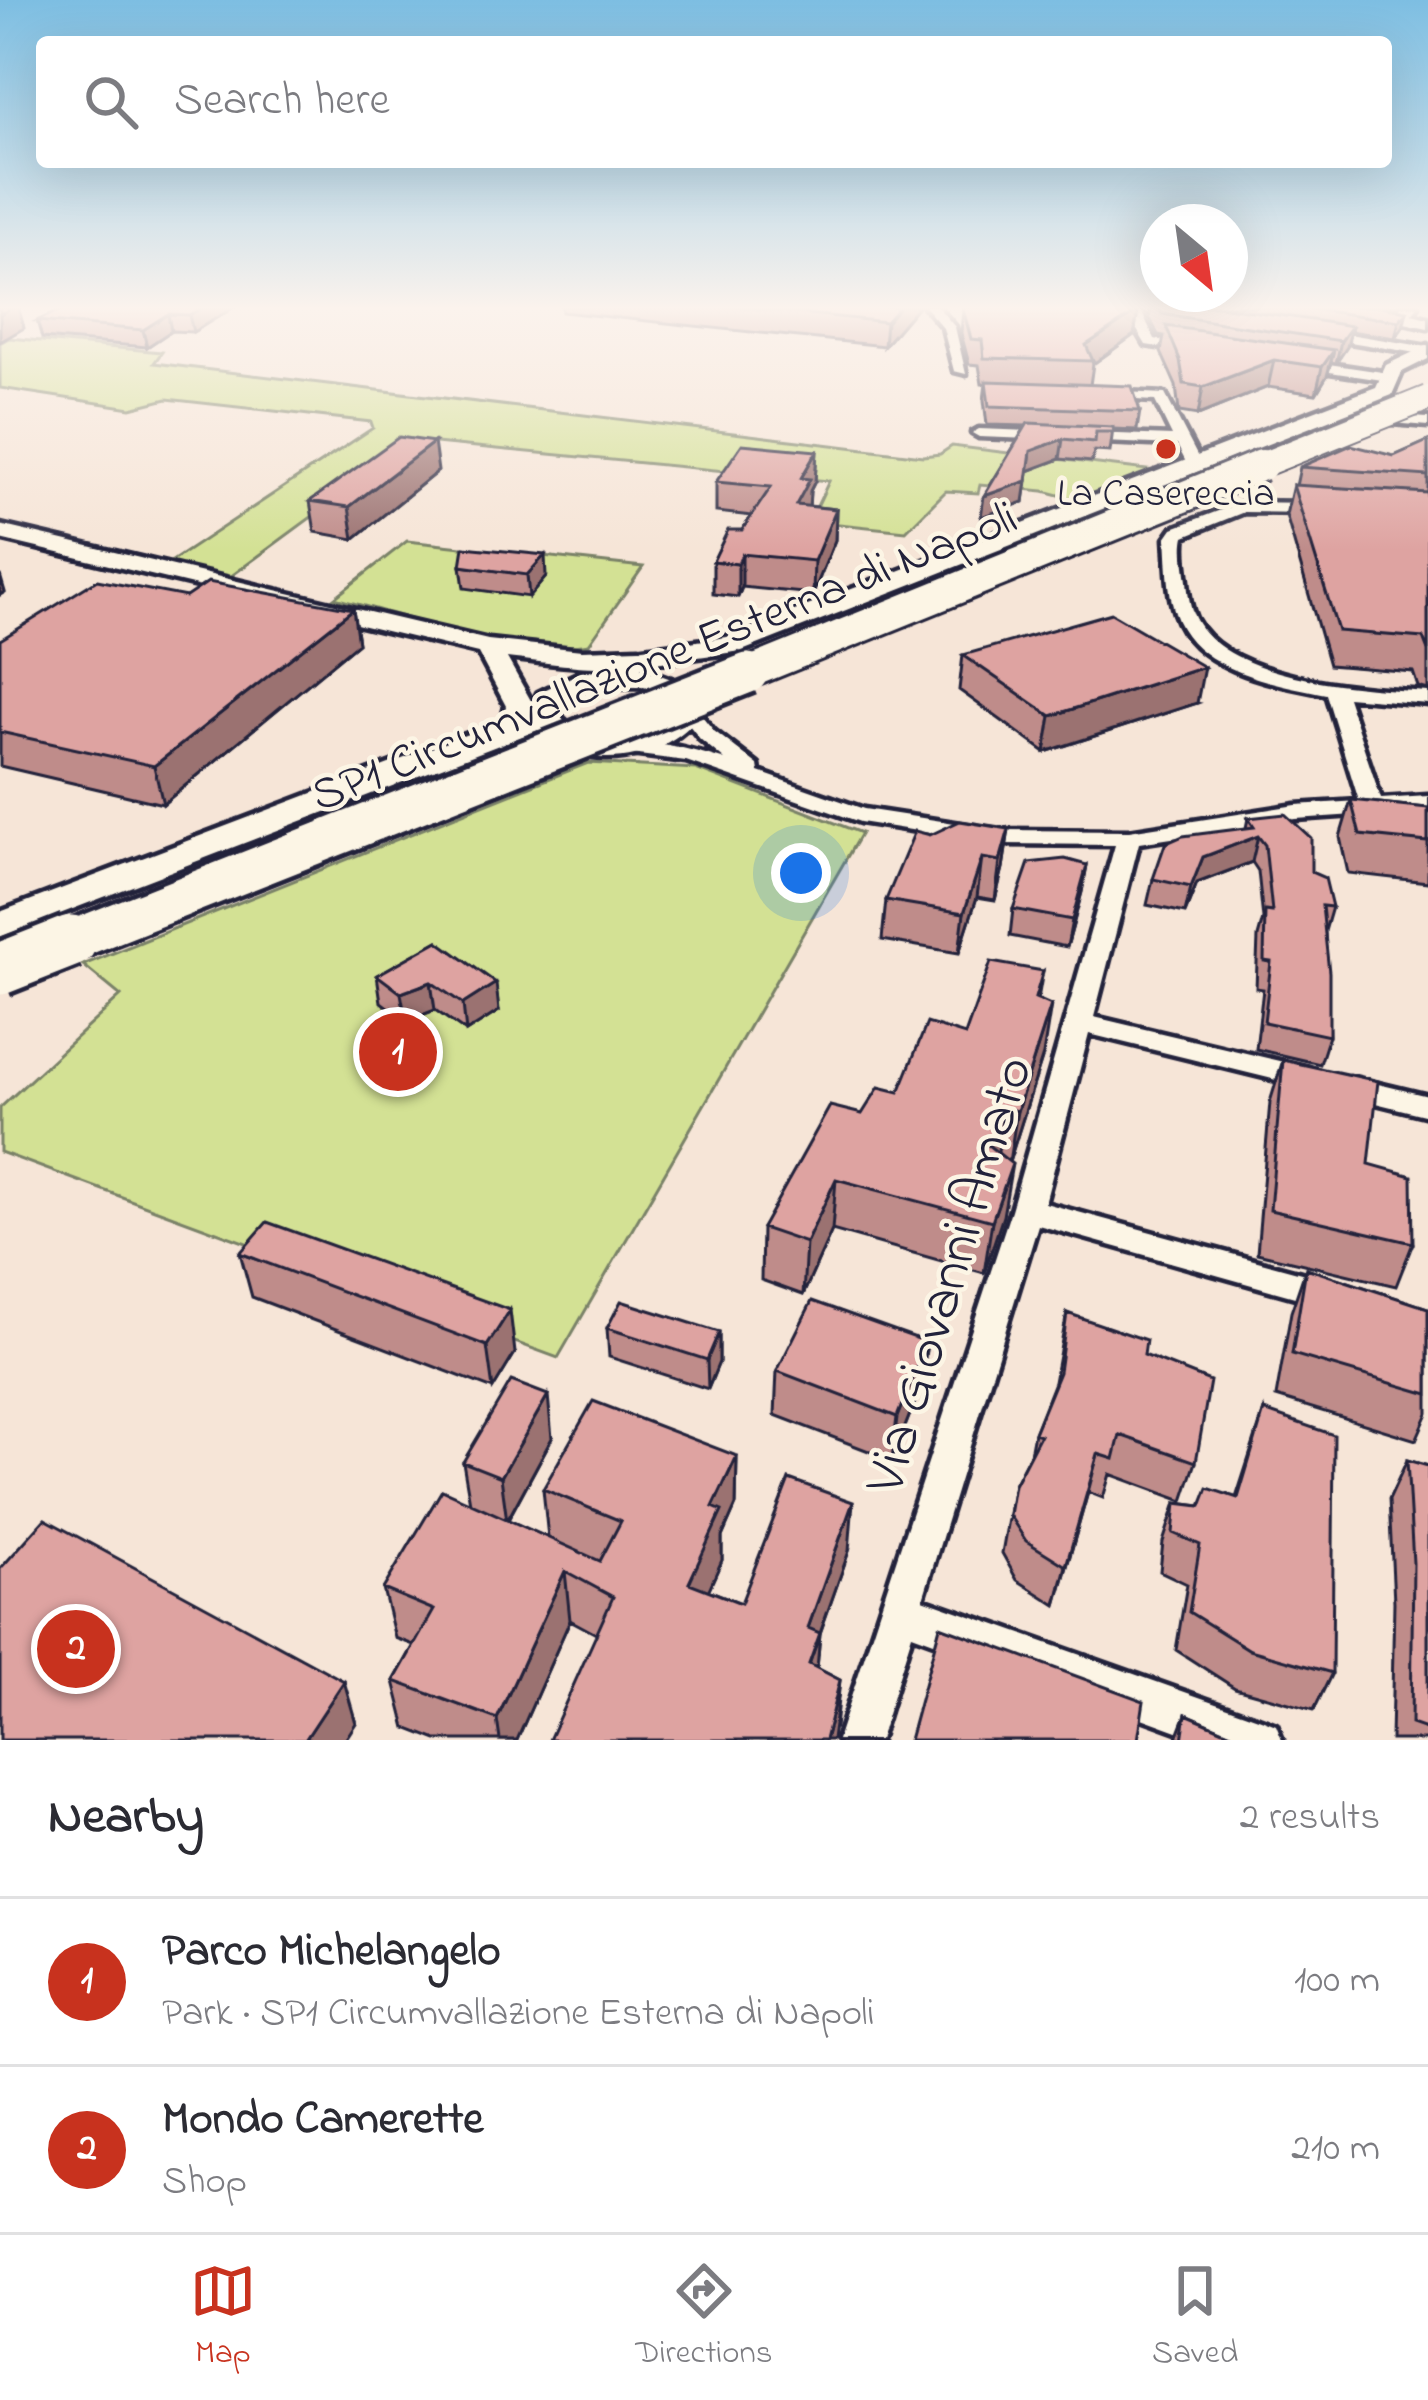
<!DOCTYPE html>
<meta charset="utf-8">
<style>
:root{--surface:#fff;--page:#f2f2f3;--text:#2b2b33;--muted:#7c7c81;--line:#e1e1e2;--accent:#c8321e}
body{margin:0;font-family:"Indie Flower",sans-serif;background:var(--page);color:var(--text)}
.compass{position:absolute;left:1140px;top:204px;width:108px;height:108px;border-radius:50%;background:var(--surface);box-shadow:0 12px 48px #0002;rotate:151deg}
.you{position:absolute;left:801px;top:873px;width:42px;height:42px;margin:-30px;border:9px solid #fff;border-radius:50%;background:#1a73e8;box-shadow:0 0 0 18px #1a73e833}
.badge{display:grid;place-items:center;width:78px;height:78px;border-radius:50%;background:var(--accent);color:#fff;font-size:39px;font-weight:700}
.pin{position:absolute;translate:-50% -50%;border:6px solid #fff;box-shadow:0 3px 12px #0006}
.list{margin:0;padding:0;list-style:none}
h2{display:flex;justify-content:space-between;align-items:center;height:156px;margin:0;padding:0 48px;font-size:51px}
h2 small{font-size:39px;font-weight:400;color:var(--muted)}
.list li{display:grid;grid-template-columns:78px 1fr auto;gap:36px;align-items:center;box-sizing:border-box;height:168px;padding:0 48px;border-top:3px solid var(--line)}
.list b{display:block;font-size:45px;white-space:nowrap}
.list p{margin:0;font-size:39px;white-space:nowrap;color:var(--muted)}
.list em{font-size:39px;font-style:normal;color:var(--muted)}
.icon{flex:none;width:66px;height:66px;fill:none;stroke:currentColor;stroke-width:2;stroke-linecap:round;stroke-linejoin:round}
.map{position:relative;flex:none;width:1428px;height:1740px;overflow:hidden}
.search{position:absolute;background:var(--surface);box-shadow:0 12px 48px #0002;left:36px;right:36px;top:36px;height:132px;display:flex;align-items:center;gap:30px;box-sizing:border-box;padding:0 42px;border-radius:12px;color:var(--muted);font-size:45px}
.sheet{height:492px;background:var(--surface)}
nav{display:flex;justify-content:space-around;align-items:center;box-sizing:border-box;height:168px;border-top:3px solid var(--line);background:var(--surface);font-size:33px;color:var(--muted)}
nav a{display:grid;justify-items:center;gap:6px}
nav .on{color:var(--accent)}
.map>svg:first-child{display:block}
.green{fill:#d3e194;stroke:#7a8268;stroke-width:3}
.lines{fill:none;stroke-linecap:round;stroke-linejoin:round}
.street-casing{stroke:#22223b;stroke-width:9}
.secondary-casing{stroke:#22223b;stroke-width:9}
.primary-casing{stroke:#22223b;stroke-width:9}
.street{fill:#fcf5e5;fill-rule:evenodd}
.secondary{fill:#fcf5e5;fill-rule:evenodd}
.primary{fill:#fcf5e5;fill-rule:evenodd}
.highway-bridge-far3-casing{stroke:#22223b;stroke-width:28;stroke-linecap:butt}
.highway-bridge-far2-casing{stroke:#22223b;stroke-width:36;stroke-linecap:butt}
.highway-bridge-far1-casing{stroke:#22223b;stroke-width:48;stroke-linecap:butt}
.highway-bridge-casing{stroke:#22223b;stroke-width:60;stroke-linecap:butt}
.highway-bridge-far3{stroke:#fcf5e5;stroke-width:24}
.highway-bridge-far2{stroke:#fcf5e5;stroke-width:30}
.highway-bridge-far1{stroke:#fcf5e5;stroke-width:39}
.highway-bridge{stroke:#fcf5e5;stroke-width:51}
.wall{fill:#bf8c8a;stroke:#22223b;stroke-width:3}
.shaded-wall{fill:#9b7271;stroke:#22223b;stroke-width:3}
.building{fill:#dea3a1;stroke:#22223b;stroke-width:3}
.poi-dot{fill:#c8321e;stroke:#fcf5e5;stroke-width:4.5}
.labels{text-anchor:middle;stroke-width:9;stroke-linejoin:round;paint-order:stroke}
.far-poi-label{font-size:39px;fill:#22223b;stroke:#fcf5e5}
.street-label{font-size:48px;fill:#22223b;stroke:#fcf5e5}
.near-street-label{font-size:57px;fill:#22223b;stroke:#fcf5e5}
</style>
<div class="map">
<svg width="1428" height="1740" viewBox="0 0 1428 1740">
<rect width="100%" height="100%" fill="#f6e5d7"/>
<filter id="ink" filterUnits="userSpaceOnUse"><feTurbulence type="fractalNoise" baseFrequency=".00833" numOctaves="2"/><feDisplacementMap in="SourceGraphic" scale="24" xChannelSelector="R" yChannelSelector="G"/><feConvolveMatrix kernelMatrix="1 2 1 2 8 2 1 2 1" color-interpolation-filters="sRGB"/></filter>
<g filter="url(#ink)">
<path class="green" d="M9 338 162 352 154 363 923 456 940 454 952 446 1155 471 1078 500 1044 491 980 485 978 493 946 491 906 531 810 521 829 481 415 441 230 577 169 563 373 428 371 422 167 399 131 408 0 388V343Z
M407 541 643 567 589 644C521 657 403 615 334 598Z
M588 763 696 769 861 833 558 1358 0 1152V1108L121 996 83 965Z"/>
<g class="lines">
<defs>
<path id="street" d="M924 306H937L955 327 966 374 954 371 943 328Z
M1123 306 1186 311 1182 318 1141 311 1155 339 1196 348 1190 352 1146 345Z
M1318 329 1428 347V355L1314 336Z
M1302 360 1389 373 1396 377 1389 381 1297 367V361Z
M1103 391 1165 394 1202 465 1199 468H1189L1177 445 979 437 972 433 979 429 1172 436 1155 401 1098 398V392Z
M1397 416 1428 418V426L1392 423 1390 420Z
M1242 502 1318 503 1326 508 1318 513 1244 512 1185 536C1182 549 1185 566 1187 581 1188 593 1190 607 1195 618 1228 682 1365 688 1428 692V704L1347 697 1381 799 1428 796V810L1296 819 1139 843 1094 1017 1309 1068 1319 1071 1323 1078 1319 1085 1309 1088 1089 1034 1045 1203 1327 1280 1339 1283 1344 1293 1339 1303 1327 1306 1038 1225 923 1599 1261 1719 1276 1725 1282 1740H1202L912 1634 879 1740H837L1011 1210 1115 845 1000 844 860 822 686 761 623 753 612 747C633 732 700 752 725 760L700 739 678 711 688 705 695 707 714 731 758 765 759 772 864 809 1000 830 1129 831 1296 805 1359 801 1326 694C1275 684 1194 671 1175 613 1167 589 1168 563 1166 538L1173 528Z
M1349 1077 1428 1096V1116L1339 1094 1335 1087 1339 1080Z"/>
<path id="secondary" d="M1401 306H1418L1412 314 1428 318V328L1395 321 1393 317Z
M0 525 488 640 582 650 639 648 652 656C629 678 539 661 507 658L534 706 529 727 515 736 501 727 506 706 478 653 0 539Z"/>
<path id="primary" d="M1428 345V359L1402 372 1392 395 742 651 647 664 641 668 685 684 703 711C668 761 584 777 538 730L0 937V912L531 710 538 693 581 672 603 669 629 650 727 637 1376 387 1386 365ZM642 686 664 697 672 711C646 745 591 748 561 717L563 704 598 687Z"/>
</defs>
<use href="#street" class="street-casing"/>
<use href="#secondary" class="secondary-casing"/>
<use href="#primary" class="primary-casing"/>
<use href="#street" class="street"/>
<use href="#secondary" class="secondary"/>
<use href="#primary" class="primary"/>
<defs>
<path id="highway-bridge-far3" d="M1254 468 1428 398"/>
<path id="highway-bridge-far2" d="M741 676 1262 465"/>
<path id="highway-bridge-far1" d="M63 944 748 673"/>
<path id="highway-bridge" d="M0 969 71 941"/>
</defs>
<use href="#highway-bridge-far3" class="highway-bridge-far3-casing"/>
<use href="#highway-bridge-far2" class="highway-bridge-far2-casing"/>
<use href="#highway-bridge-far1" class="highway-bridge-far1-casing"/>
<use href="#highway-bridge" class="highway-bridge-casing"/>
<use href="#highway-bridge-far3" class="highway-bridge-far3"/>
<use href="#highway-bridge-far2" class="highway-bridge-far2"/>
<use href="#highway-bridge-far1" class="highway-bridge-far1"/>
<use href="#highway-bridge" class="highway-bridge"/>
</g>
<path class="wall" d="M69 306H236L193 332 171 331 147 347 42 338 37 321Z
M561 306H918L884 346 562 312Z
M1151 306H1396L1394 309 1403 327 1395 338 1350 331 1347 347 1336 363 1331 362 1327 376 1316 394 1268 387 1198 415 1179 412 1176 386 1161 352 1164 336 1158 335 1149 317Z
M963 309 1138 311 1134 335 1093 364 1090 385 1140 411 1137 430 1113 429 1110 452 1094 451 1092 462 1060 459 1028 471 1024 502 981 517 984 496 1026 426 987 425 984 400 986 384H982L979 365 969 364 961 333Z
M1428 441V690L1418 687 1413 672 1329 665 1286 515 1293 485 1296 486 1300 467 1394 456Z
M817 451 815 481 810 491 809 506 836 509 835 540 813 594 742 587 738 597 713 594V561L742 530 752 516 716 512V482Z
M438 471 354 539 315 532 310 501Z
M461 566 546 577 529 597 464 588Z
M186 597 353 609 358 643 163 804 0 766V640Z
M963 655 1197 703 1045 752 959 690Z
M1351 800 1428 808V882L1348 873 1340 837Z
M1248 818 1311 872 1332 907 1325 931 1329 1036 1320 1064 1256 1049 1263 989 1256 988 1258 937 1263 919 1258 871 1252 862 1197 883 1185 913 1147 905 1153 879 1246 828Z
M1009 829 1003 868 995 900 977 897 959 953 882 940 886 900 930 835Z
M1087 865 1082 892 1067 947 1010 936 1013 909Z
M438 941 499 1011 466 1032 435 1010 406 1021 381 1002 377 975Z
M1043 971 1038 999 1043 1055 1009 1162 1003 1216 984 1273 832 1230 803 1295 761 1280 762 1228 862 1114 899 1092Z
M1283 1060 1369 1164 1413 1243 1396 1286 1257 1253 1270 1102Z
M240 1253 515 1353 493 1389 252 1297Z
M1306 1268 1428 1308V1413L1416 1440 1276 1397 1291 1312Z
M1067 1313 1144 1355 1196 1462 1183 1501 1110 1474 1103 1498 1088 1492 1056 1605 1017 1580 1002 1553 1014 1485 1030 1454 1034 1433 1054 1382Z
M607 1328 719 1332V1362L708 1389 609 1357Z
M927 1342 921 1386 892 1460 775 1415 777 1371Z
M1264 1411 1332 1673 1314 1710 1235 1688 1176 1650 1187 1584 1160 1571 1163 1542 1176 1503 1201 1506 1236 1498Z
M552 1438 508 1520 548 1538 543 1489 737 1456 736 1505 722 1537V1560L708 1590 741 1603 849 1551 820 1633 817 1668 840 1680 835 1728 596 1634 570 1620 517 1740H437L406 1728 394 1681 414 1645 395 1638 383 1589 470 1503 463 1462Z
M1407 1460 1428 1466V1740H1391L1394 1602 1389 1499Z
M1186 1714 1247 1740H1176Z"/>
<path class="shaded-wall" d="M14 306H18L24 328 0 342V314Z
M205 306H236L193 332 189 315Z
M900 306H918L884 346 886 322Z
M1138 311 1134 335 1093 364 1086 345Z
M1407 311 1403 327 1395 338 1399 321Z
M168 314 171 331 147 347 143 330Z
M1352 326 1347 347 1336 363 1341 341Z
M1334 350 1327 376 1316 394 1322 367Z
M1274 360 1268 387 1198 415 1203 387Z
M1063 439 1060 459 1028 471 1031 451Z
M434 442 438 471 354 539 349 507Z
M817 451 815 481 810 491 809 510 796 505 801 478Z
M1027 481 1024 502 981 517 984 496Z
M836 509 835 540 813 594 814 561Z
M742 554V587L738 597V564Z
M545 555 546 577 529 597 527 575Z
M0 575 5 592 0 595Z
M353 609 358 643 163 804 154 766Z
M1204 667 1197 703 1045 752 1051 716Z
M1009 829 1003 868 995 900 1000 861Z
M1258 836 1252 862 1197 883 1185 913 1191 887 1203 857Z
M982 858 977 897 959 953 964 913Z
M1087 865 1082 892 1067 947 1072 920Z
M431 982 435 1010 406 1021 401 993Z
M496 983 499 1011 466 1032 463 1004Z
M1051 1005 1043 1055 1009 1162 1017 1111Z
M1004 1108 997 1159 988 1145Z
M1012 1164 1003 1216 984 1273 992 1221Z
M836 1179 832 1230 803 1295 806 1243Z
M510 1310 515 1353 493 1389 487 1346Z
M719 1332V1362L708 1389 707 1360Z
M927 1342 921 1386 892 1460 897 1417Z
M548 1395 552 1438 507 1521 501 1477Z
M1098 1454 1088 1492 1056 1605 1066 1566Z
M737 1456 736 1505 722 1537V1560L690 1632 689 1583 713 1507Z
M853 1502 849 1551 805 1676 808 1628Z
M565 1571 570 1620 517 1740H500L497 1719Z
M820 1633 816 1681 809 1664Z
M840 1680 832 1740H825Z
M344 1681 356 1723 345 1740H305Z"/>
<path class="building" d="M0 306H14L0 314Z
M69 306H205L189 315 168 314 143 330 37 321Z
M731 306H900L886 322Z
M968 306H1136L1138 311 1086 345 1093 361 984 358 982 340 971 339 963 309Z
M1157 306H1219L1352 326 1341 341 1162 314Z
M1289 306H1381L1407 311 1399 321Z
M1166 326 1334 350 1322 367 1274 360 1203 387 1184 384 1180 360Z
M986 381 1132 386 1140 411 989 406Z
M1028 423 1113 427 1114 432H1096L1095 442 1063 439 1031 451 1027 481 984 496Z
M399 437 434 442 349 507 310 501Z
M1428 441V476L1300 467 1351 445 1394 456Z
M742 444 817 451 801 478 810 479 796 505 836 509 814 561 742 554 738 564 713 561 728 530H742L771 487 716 482Z
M1293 485 1428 493V651L1423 638 1338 631Z
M464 547 545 555 527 575 461 566Z
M97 580 186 597 208 582 353 609 154 766 0 732V640Z
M1111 613 1204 667 1051 716 963 655Z
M1351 800 1428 808V842L1360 835Z
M1285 814 1311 838V872L1325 878 1332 907 1322 906 1329 972V1036L1264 1022 1271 962 1264 961 1265 911 1272 912 1265 845 1258 836 1203 857 1191 887 1153 879 1165 844 1183 836 1254 827 1248 818Z
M960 821 1009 829 1000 861 982 858 964 913 886 900 915 831 930 835Z
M1065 859 1087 865 1072 920 1013 909 1029 863Z
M438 941 496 983 463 1004 431 982 401 993 377 975Z
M991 962 1043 971 1035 998 1051 1005 1017 1111 1004 1108 988 1145 1012 1164 992 1221 836 1179 806 1243 762 1228 830 1106 862 1114 879 1087 899 1092 927 1023 965 1035Z
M1283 1060 1378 1081 1369 1164 1412 1176 1413 1243 1270 1210Z
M267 1222 510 1310 487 1346 240 1253Z
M1306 1268 1428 1308V1394L1292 1354Z
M621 1301 719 1332 707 1360 607 1328Z
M812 1301 927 1342 897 1417 777 1371Z
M1067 1313 1146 1340 1144 1355 1210 1381 1196 1462 1120 1435 1114 1459 1098 1454 1066 1566 1026 1541 1009 1515 1014 1485 1040 1435 1034 1433 1059 1372Z
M511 1381 548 1395 501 1477 463 1462Z
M593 1401 737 1456 713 1507 722 1511 689 1583 741 1603 789 1479 853 1502 808 1628 820 1633 809 1664 840 1680 825 1740H549L613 1597 565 1571 497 1719 394 1681 434 1610 383 1589 442 1490 600 1561 621 1521 543 1489Z
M1264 1411 1334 1435 1332 1673 1250 1650 1189 1612 1200 1545 1173 1533 1176 1503 1201 1506 1208 1488 1238 1498Z
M1407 1460 1428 1466V1730L1411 1724 1413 1563Z
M45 1519 344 1681 305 1740H0V1569Z
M940 1626 1144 1701 1138 1740H909Z
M1186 1714 1247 1740H1182Z"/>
</g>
<linearGradient id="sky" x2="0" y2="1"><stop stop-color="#7dbee2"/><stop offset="0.56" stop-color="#fbf3ed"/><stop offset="1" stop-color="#fbf3ed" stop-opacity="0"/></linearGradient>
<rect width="1428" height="550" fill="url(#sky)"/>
<circle class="poi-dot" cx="1166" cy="449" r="12"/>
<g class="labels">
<g class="far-poi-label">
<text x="1166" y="505">La Casereccia</text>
</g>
<g class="street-label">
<text transform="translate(663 654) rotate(-22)" y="17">SP1 Circumvallazione Esterna di Napoli</text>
</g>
<g class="near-street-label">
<text transform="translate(946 1274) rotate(-73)" y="20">Via Giovanni Amato</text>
</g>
</g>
</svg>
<svg class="compass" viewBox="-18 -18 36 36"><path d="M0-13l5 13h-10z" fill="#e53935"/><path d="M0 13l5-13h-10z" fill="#7c7c81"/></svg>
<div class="you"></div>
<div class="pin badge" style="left:398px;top:1052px">1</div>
<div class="pin badge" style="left:76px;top:1649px">2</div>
<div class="search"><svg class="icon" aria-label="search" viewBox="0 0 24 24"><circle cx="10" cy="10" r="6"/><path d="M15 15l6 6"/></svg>Search here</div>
</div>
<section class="sheet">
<h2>Nearby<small>2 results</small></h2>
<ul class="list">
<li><span class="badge">1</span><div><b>Parco Michelangelo</b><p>Park · SP1 Circumvallazione Esterna di Napoli</p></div><em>100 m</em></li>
<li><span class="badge">2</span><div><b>Mondo Camerette</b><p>Shop</p></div><em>210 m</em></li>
</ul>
</section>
<nav>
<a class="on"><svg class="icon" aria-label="map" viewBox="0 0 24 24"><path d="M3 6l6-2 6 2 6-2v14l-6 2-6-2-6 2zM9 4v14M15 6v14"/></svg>Map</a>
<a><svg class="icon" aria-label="directions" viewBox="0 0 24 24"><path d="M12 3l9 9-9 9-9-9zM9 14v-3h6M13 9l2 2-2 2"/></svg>Directions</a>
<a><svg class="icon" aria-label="saved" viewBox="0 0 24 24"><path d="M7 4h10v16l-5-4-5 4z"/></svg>Saved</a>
</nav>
